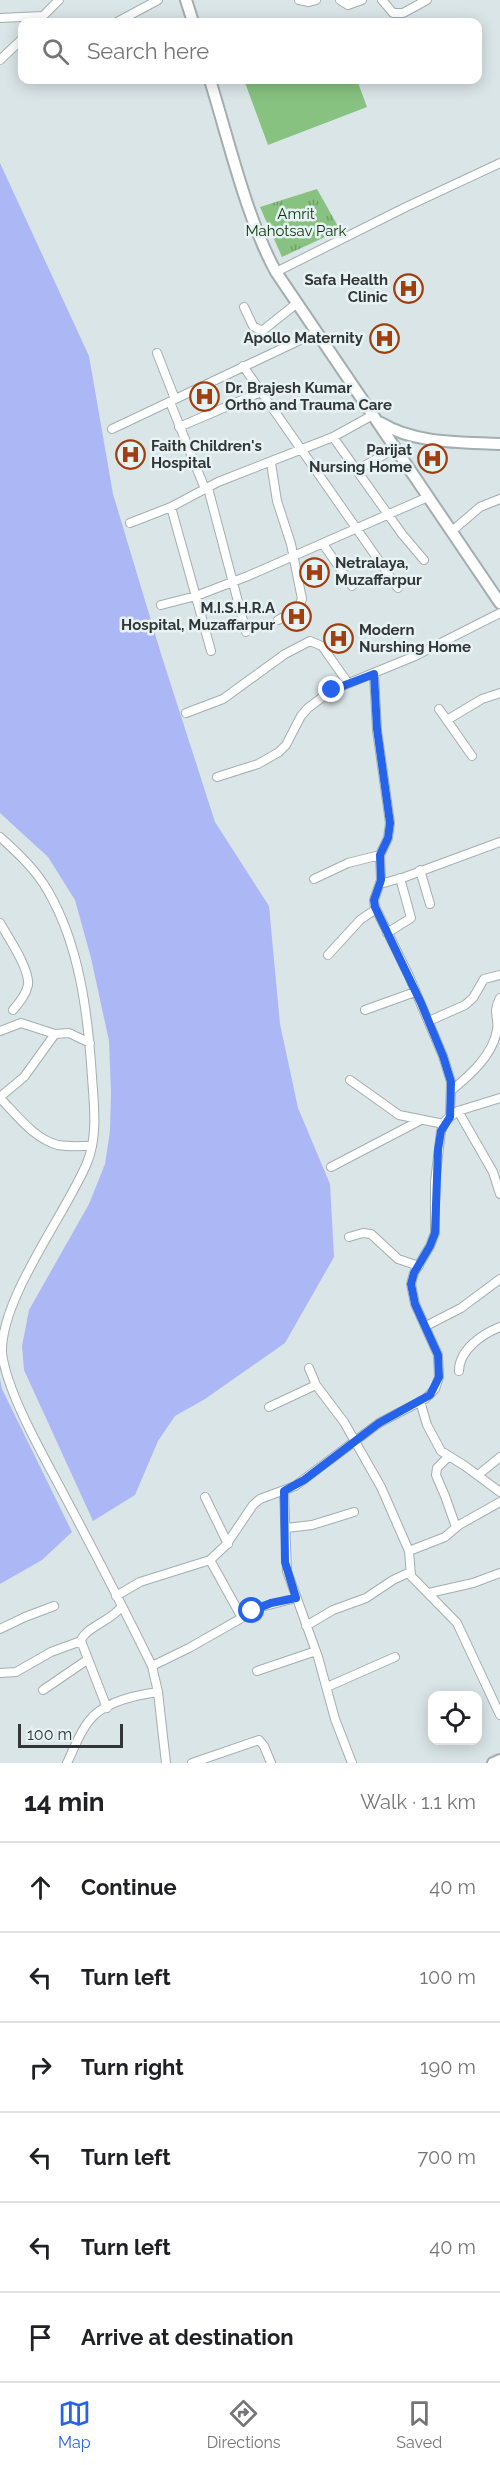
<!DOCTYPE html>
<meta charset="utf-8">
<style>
:root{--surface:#fff;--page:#f2f2f2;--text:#202124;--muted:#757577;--line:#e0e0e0;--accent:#2563eb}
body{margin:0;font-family:Raleway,sans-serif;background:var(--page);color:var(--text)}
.controls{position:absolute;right:18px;bottom:18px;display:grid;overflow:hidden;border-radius:12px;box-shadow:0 3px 15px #0003}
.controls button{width:54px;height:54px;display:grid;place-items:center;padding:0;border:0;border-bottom:2px solid var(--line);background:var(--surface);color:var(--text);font:30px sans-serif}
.scale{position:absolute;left:18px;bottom:15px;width:105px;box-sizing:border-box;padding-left:6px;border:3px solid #323637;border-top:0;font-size:16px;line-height:21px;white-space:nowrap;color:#323637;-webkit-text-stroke:4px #e7f2f4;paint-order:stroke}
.stop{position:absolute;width:18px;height:18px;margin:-14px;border:4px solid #2563eb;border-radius:50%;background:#fff}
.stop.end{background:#2563eb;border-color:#fff;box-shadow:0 2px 6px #0008}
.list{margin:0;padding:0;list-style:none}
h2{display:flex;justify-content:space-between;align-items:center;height:78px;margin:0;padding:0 24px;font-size:26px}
h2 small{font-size:20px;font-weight:400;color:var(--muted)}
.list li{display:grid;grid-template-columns:39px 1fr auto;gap:18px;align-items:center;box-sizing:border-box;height:90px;padding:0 24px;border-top:2px solid var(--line)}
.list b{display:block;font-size:22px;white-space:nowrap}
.list em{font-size:20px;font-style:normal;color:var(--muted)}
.icon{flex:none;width:33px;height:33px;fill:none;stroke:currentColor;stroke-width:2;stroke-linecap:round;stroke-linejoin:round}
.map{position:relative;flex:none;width:500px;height:1763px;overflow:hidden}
.search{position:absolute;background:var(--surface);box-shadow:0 3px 15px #0003;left:18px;right:18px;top:18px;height:66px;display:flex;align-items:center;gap:15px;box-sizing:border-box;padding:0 21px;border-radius:12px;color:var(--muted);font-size:22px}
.sheet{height:618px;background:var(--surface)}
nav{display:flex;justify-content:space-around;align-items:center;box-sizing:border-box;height:84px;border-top:2px solid var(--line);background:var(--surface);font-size:16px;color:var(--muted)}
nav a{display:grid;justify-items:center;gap:3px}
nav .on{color:var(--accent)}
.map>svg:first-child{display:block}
.grass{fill:url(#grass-tufts)}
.pitch{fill:#87c280}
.water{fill:#acb8f6}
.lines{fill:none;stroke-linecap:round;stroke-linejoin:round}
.minor-casing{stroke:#a3aeb0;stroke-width:10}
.major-casing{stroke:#a3aeb0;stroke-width:14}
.minor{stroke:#fff;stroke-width:8}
.major{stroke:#fff;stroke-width:10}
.route{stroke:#2563eb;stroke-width:8}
.labels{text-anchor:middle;stroke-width:5;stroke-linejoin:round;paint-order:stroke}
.park-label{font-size:15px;fill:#0d3608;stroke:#e7f2f4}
.poi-label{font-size:15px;font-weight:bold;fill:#323637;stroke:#e7f2f4;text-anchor:end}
</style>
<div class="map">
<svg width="500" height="1763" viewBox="0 0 500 1763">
<defs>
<pattern id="grass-tufts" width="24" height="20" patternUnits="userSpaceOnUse" patternTransform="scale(1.5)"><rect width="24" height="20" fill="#87c280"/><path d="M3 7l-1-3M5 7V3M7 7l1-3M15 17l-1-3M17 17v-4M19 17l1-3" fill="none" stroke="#6f9e6a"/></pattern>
</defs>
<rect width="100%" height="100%" fill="#dae5e7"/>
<path class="grass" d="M317 189 340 230 282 257 260 207Z"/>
<path class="pitch" d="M244 80H357L367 107 268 145Z"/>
<path class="water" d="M0 163 89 356 113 494 162 657 215 822 269 906 280 1024 298 1108 330 1184 334 1257 285 1343 205 1399 175 1416 158 1441 135 1495 93 1521 24 1370 22 1346 29 1310 89 1204 105 1164 110 1131 111 1092 109 1041 91 958 75 900 48 857 0 813Z
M0 1379 2 1389 72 1532 42 1560 0 1584Z"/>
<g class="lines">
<defs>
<path id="minor" d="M299 0 309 2 316 0
M340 0 348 5 362 0
M382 0 393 13H403L427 0
M0 18 43 16
M37 22 59 0
M117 22 158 0
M0 60 22 39
M276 272 406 207 500 163
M244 307 253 326 262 331 296 304
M157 353 175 399
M243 366 398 588
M170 402 205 489
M179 427 261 392
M112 429 315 333
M333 437 402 534 424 560
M271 463 277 501 291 544 302 599 297 610 278 620
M357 470 396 448
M208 488 246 632
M171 507 211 651
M130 523 171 507 218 482 333 437 371 416
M452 531 480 507 500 499
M323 544 352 586
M161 605 196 596 248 576 428 497
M374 674 377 730 390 823 388 838 380 855 381 880 374 900 375 907 409 976 443 1056 451 1082 450 1117
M439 709 472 756
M186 713 223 699 285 654 310 641 322 646 348 683
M447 720 482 699 500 693
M217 777 258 764 279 752 286 745 301 716 308 708 332 690 415 656 500 613
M0 837C18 853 36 870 48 891 80 946 88 1015 92 1077 94 1106 98 1136 87 1163 65 1215 0 1299 2 1353 7 1393 43 1455 62 1491 93 1549 123 1607 152 1666L158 1692 166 1763
M420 870 430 904
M314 879 348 863 380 855
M380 884 405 877 500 842
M0 923C8 937 30 969 28 985 26 995 19 1003 13 1010
M387 933 411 918 400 878
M328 955 360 920 376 909
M365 1010 415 992
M429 1021 465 1005 473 998 484 979 500 975
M0 1031 21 1023 55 1034
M350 1080 399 1115 444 1124
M452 1090C470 1075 493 1055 497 1030 499 1016 492 1013 500 998
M0 1097 24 1077 55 1034 69 1033 90 1043
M0 1098C16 1114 34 1139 58 1145 69 1147 81 1146 92 1146
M458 1111 493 1172 500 1194
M331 1167 421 1120
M349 1237 363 1233 371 1234 398 1259 419 1266
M426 1326 461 1308 500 1279
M309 1368 316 1385 344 1422 381 1487 409 1551 411 1576 457 1623 500 1715
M459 1371C459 1350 482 1334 500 1327
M420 1401 427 1425 441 1451 465 1466 500 1492
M269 1407 316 1385
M448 1457 437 1468 436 1475 445 1496 456 1527
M478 1475 500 1457
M284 1491 287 1571 318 1657 335 1719 352 1763
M205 1497 228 1544
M286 1528 312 1525 354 1512
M409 1551 445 1537 459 1525 500 1502
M210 1560 241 1616
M429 1593 473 1583 500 1573
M116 1596 140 1582 210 1560 226 1545 253 1505 260 1499 295 1486 379 1423 425 1399 435 1389 439 1377 438 1355 415 1304 411 1284 414 1273 430 1246 435 1233V1182L441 1131 446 1120 458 1111 500 1098
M306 1626 333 1610 366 1598 393 1580 410 1572
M0 1629 25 1617 54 1606
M152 1666 189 1648 261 1607 296 1598
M257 1671 316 1651
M0 1673 16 1672 51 1652 81 1641
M327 1687 395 1657
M43 1690 87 1660
M107 1708 81 1641C85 1627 112 1621 122 1606
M67 1763C74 1749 79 1733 89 1721 103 1702 136 1695 158 1692
M192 1763 259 1740 264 1746 271 1763"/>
<path id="major" d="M186 0 193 22
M210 80C229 141 246 217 276 272L500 603
M381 423C415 444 462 442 500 444
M493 1763 500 1760"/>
</defs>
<use href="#minor" class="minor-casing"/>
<use href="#major" class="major-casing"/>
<use href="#minor" class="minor"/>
<use href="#major" class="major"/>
</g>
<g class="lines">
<path class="route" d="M252 1611 271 1603 296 1598 285 1562 284 1491 304 1480 379 1423 430 1395 439 1377 438 1355 415 1304 411 1284 414 1273 430 1246 435 1233 438 1150 441 1131 450 1117 451 1082 443 1056 421 1003 375 907 374 900 381 880 380 855 388 838 390 823 377 729 374 674 332 690"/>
</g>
<defs>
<symbol id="hospital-ring" viewBox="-11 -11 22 22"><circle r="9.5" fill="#e7f2f4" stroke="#a23d0e" stroke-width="1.5"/><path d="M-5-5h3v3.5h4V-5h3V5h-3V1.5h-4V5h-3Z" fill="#a23d0e"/></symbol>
</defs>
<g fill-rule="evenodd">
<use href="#hospital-ring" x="392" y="272" width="33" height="33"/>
<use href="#hospital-ring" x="368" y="322" width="33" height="33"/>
<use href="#hospital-ring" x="188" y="380" width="33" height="33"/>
<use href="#hospital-ring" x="114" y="438" width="33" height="33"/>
<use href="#hospital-ring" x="416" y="442" width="33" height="33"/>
<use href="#hospital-ring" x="298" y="556" width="33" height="33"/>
<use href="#hospital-ring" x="280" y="600" width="33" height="33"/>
<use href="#hospital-ring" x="322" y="622" width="33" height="33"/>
</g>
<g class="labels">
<g class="park-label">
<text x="296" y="219">Amrit<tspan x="296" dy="17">Mahotsav Park</tspan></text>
</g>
<g class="poi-label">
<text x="388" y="285">Safa Health<tspan x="388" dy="17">Clinic</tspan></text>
<text x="363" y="343">Apollo Maternity</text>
<text x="225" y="393" text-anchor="start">Dr. Brajesh Kumar<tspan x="225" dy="17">Ortho and Trauma Care</tspan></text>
<text x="151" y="451" text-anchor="start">Faith Children's<tspan x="151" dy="17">Hospital</tspan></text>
<text x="412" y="455">Parijat<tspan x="412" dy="17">Nursing Home</tspan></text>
<text x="335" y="568" text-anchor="start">Netralaya,<tspan x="335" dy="17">Muzaffarpur</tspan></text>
<text x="275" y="613">M.I.S.H.R.A<tspan x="275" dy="17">Hospital, Muzaffarpur</tspan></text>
<text x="359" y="635" text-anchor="start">Modern<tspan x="359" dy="17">Nurshing Home</tspan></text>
</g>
</g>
</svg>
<div class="controls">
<button><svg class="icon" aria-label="locate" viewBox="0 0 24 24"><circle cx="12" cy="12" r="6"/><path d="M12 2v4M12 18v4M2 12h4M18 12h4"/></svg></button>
</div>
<div class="scale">100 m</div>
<div class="stop" style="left:252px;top:1611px"></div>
<div class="stop end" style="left:332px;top:690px"></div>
<div class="search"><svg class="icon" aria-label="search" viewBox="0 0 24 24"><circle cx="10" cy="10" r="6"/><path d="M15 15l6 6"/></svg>Search here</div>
</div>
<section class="sheet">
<h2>14 min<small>Walk · 1.1 km</small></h2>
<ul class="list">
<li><svg class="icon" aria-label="ahead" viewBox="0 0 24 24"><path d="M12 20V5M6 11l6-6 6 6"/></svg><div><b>Continue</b></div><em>40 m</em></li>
<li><svg class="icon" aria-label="left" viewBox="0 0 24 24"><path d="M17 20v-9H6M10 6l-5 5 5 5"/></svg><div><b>Turn left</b></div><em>100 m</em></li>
<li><svg class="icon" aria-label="right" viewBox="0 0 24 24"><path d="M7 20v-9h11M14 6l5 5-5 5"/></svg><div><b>Turn right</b></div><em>190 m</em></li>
<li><svg class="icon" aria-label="left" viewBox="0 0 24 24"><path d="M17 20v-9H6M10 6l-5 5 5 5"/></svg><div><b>Turn left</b></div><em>700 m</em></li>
<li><svg class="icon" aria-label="left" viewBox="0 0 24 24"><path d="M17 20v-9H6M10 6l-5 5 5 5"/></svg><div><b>Turn left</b></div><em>40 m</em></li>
<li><svg class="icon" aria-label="arrive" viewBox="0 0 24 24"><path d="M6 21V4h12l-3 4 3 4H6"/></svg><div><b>Arrive at destination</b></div></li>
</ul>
</section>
<nav>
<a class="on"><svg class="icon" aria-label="map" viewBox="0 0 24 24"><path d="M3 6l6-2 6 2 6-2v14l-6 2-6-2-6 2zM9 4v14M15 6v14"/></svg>Map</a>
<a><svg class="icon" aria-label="directions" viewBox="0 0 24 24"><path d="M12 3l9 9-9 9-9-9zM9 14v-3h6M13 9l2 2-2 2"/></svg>Directions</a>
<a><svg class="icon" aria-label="saved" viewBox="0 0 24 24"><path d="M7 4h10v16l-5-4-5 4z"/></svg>Saved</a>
</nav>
